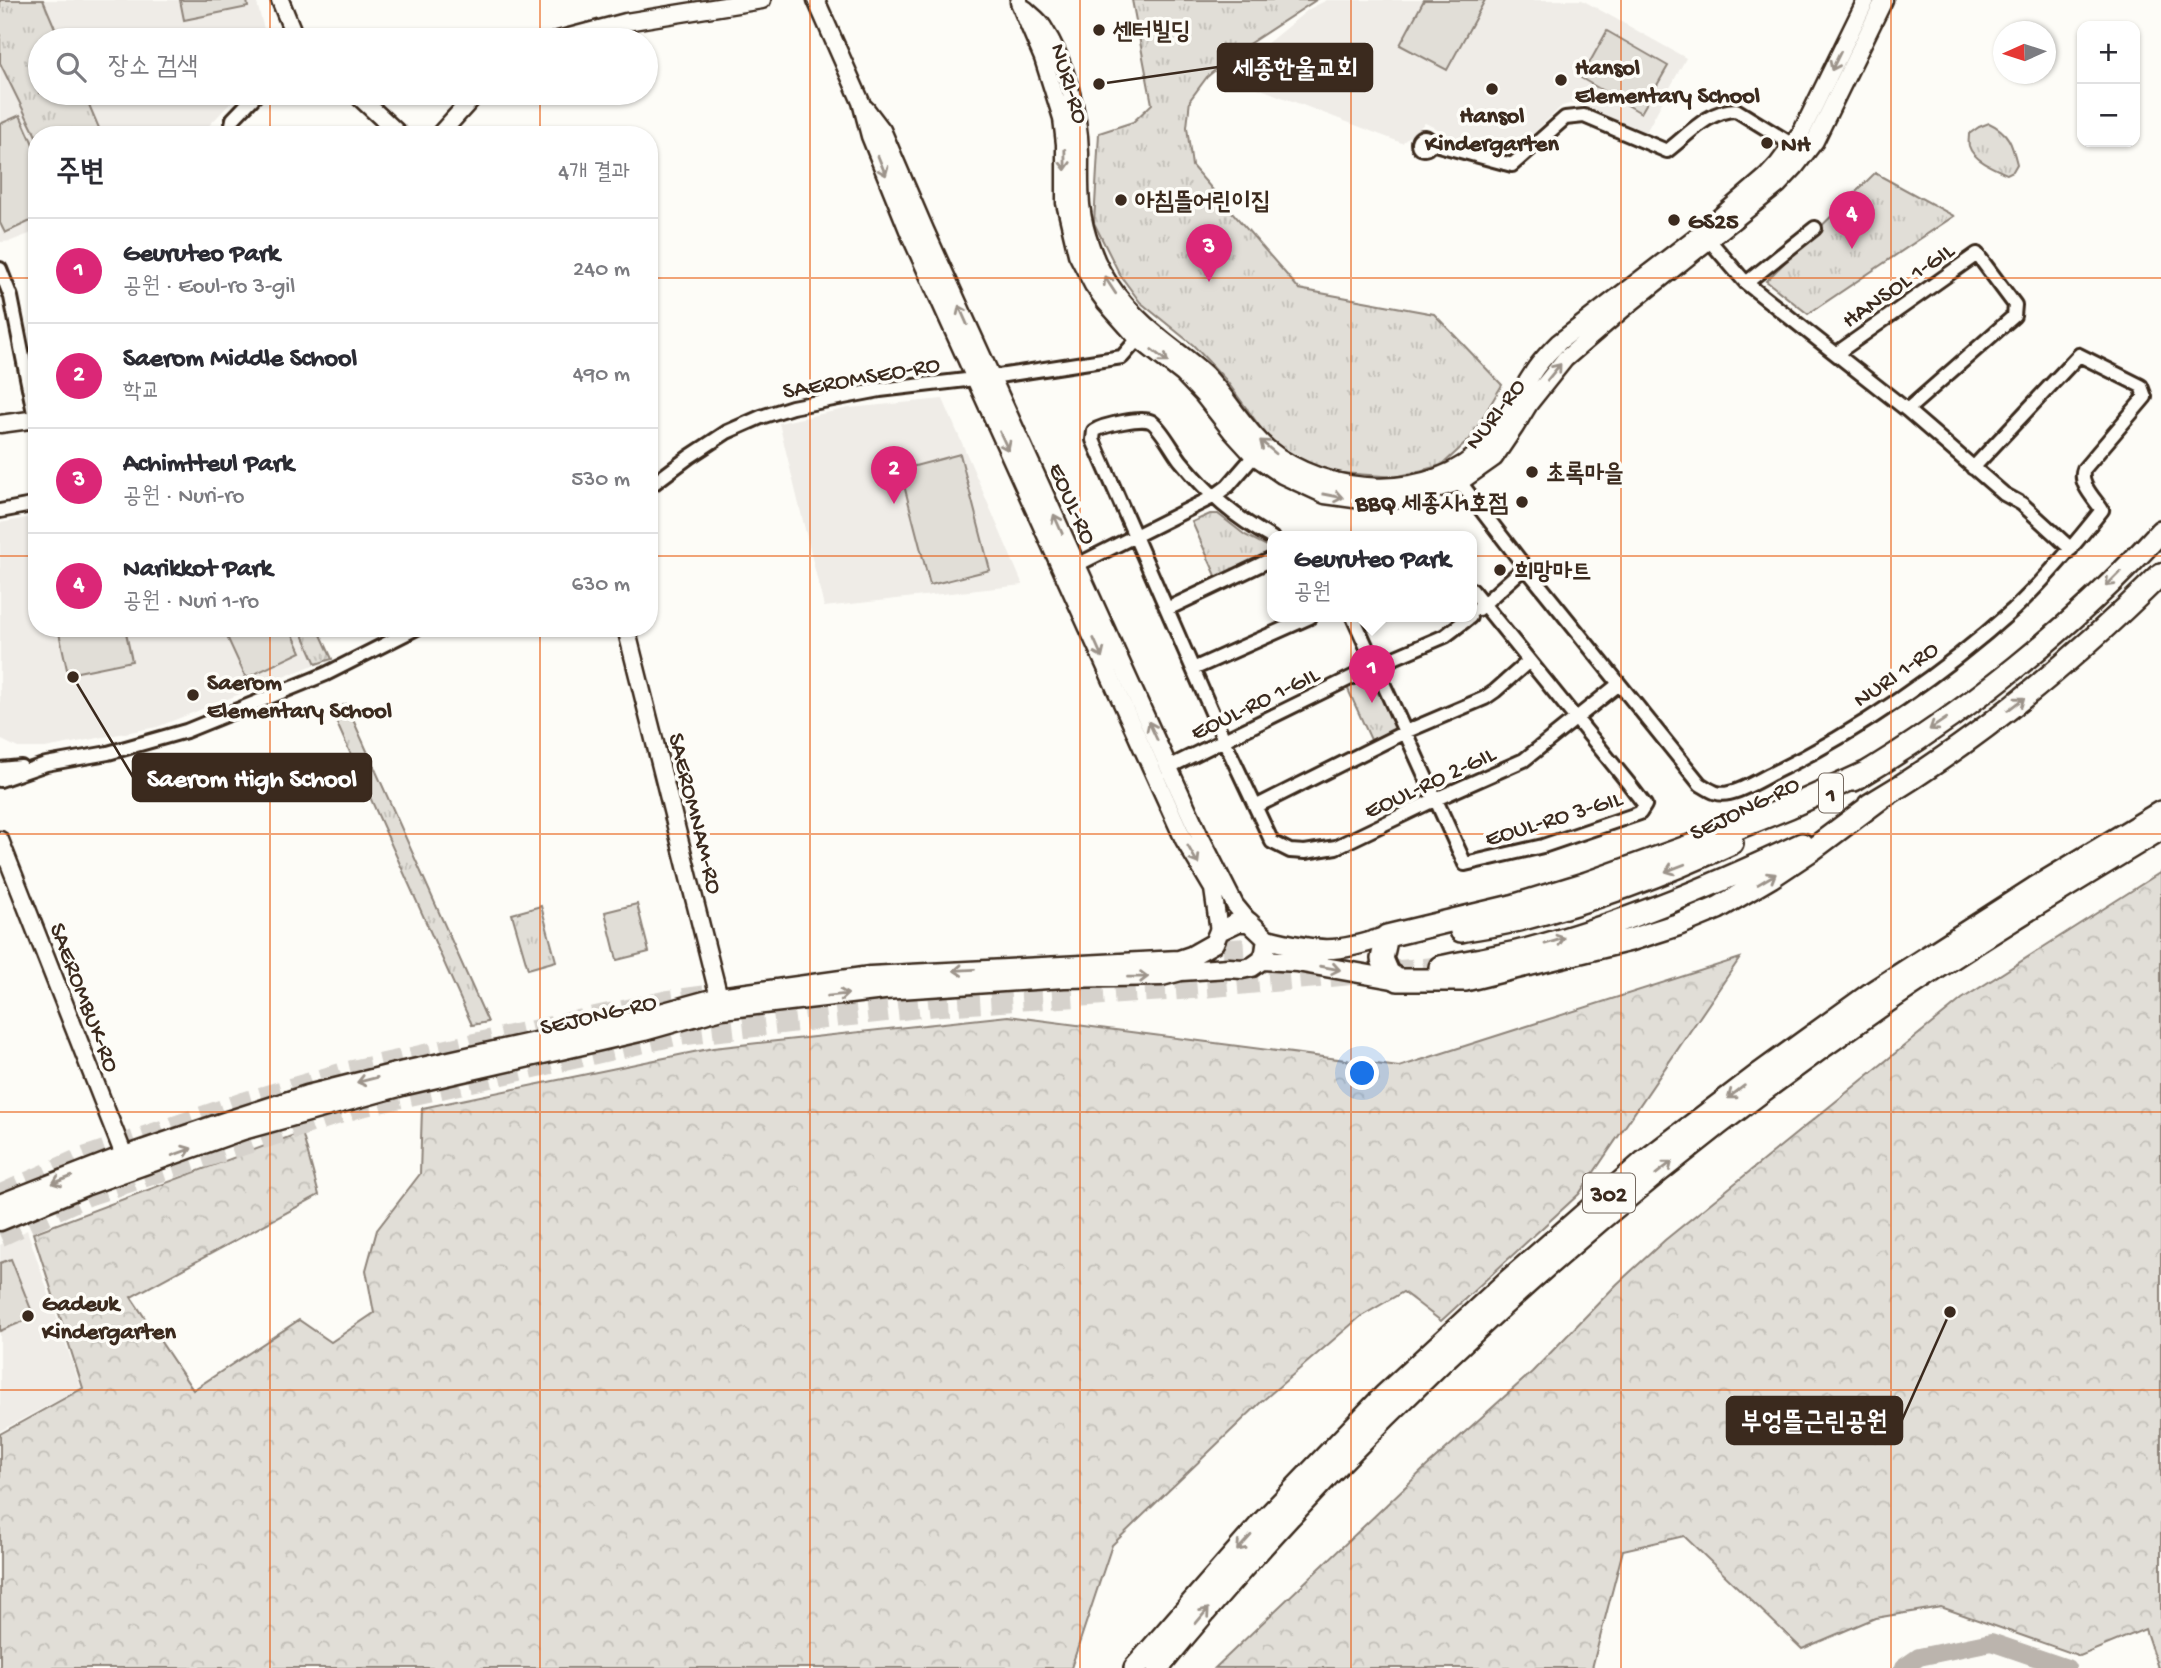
<!DOCTYPE html>
<html lang="ko">
<meta charset="utf-8">
<style>
:root{--surface:#fff;--page:#f2f2f3;--text:#2b2b33;--muted:#7c7c81;--line:#e1e1e2;--accent:#db2777}
body{margin:0;font-family:"Gochi Hand","Poor Story",sans-serif;background:var(--page);color:var(--text)}
.controls{position:absolute;right:21px;top:21px;display:grid;overflow:hidden;border-radius:14px;box-shadow:0 2px 5px #0004}
.controls button{width:63px;height:63px;display:grid;place-items:center;padding:0;border:0;border-bottom:2px solid var(--line);background:var(--surface);color:var(--text);font:35px sans-serif}
.compass{position:absolute;left:1993px;top:21px;width:63px;height:63px;border-radius:50%;background:var(--surface);box-shadow:0 2px 5px #0004;rotate:267deg}
.you{position:absolute;left:1363px;top:1074px;width:24px;height:24px;margin:-18px;border:5px solid #fff;border-radius:50%;background:#1a73e8;box-shadow:0 0 0 10px #1a73e833}
.badge{display:grid;place-items:center;width:46px;height:46px;border-radius:50%;background:var(--accent);color:#fff;font-size:23px;font-weight:700}
.pin{position:absolute;translate:-50% -58px;filter:drop-shadow(0 2px 4px #0008)}
.pin::after{content:'';position:absolute;top:37px;width:24px;height:21px;background:inherit;clip-path:polygon(0 0,100% 0,50% 100%)}
.popup{position:absolute;left:1267px;top:531px;width:210px;height:91px;box-sizing:border-box;display:grid;place-content:center;border-radius:14px;background:var(--surface);filter:drop-shadow(0 2px 5px #0005);font-size:23px;white-space:nowrap;color:var(--muted)}
.popup b{font-size:26px;color:var(--text)}
.popup::after{content:'';position:absolute;left:50%;top:100%;margin-left:-14px;border:14px solid transparent;border-top-color:var(--surface)}
.list{margin:0;padding:0;list-style:none}
h2{display:flex;justify-content:space-between;align-items:center;height:91px;margin:0;padding:0 28px;font-size:30px}
h2 small{font-size:23px;font-weight:400;color:var(--muted)}
.list li{display:grid;grid-template-columns:46px 1fr auto;gap:21px;align-items:center;box-sizing:border-box;height:105px;padding:0 28px;border-top:2px solid var(--line)}
.list b{display:block;font-size:26px;white-space:nowrap}
.list p{margin:0;font-size:23px;white-space:nowrap;color:var(--muted)}
.list em{font-size:23px;font-style:normal;color:var(--muted)}
.icon{flex:none;width:38px;height:38px;fill:none;stroke:currentColor;stroke-width:2;stroke-linecap:round;stroke-linejoin:round}
.map{position:relative;flex:none;width:2161px;height:1668px;overflow:hidden}
.search{position:absolute;background:var(--surface);box-shadow:0 2px 5px #0004;left:28px;top:28px;width:630px;height:77px;display:flex;align-items:center;gap:18px;box-sizing:border-box;padding:0 24px;border-radius:38px;color:var(--muted);font-size:26px}
.panel{position:absolute;background:var(--surface);box-shadow:0 2px 5px #0004;left:28px;top:126px;width:630px;height:511px;border-radius:28px}
.map>svg:first-child{display:block}
.built{fill:#efece7}
.forest{fill:url(#forest-crowns);stroke:#8e847a;stroke-width:2}
.park{fill:url(#park-tufts);stroke:#8e847a;stroke-width:2}
.pitch{fill:#e1ded7;stroke:#8e847a;stroke-width:2}
.lines{fill:none;stroke-linecap:round;stroke-linejoin:round}
.river{stroke:#bbb4ad;stroke-width:18}
.highway-tunnel{stroke:#d6d2cc;stroke-width:21;stroke-dasharray:21 10;stroke-linecap:butt}
.street-casing{stroke:#3b2a1e;stroke-width:18}
.secondary-casing{stroke:#3b2a1e;stroke-width:21}
.primary-casing{stroke:#3b2a1e;stroke-width:23}
.highway-casing{stroke:#3b2a1e;stroke-width:26}
.street{stroke:#fdfcf7;stroke-width:12}
.secondary{stroke:#fdfcf7;stroke-width:16}
.primary{stroke:#fdfcf7;stroke-width:18}
.highway{stroke:#fdfcf7;stroke-width:21}
.oneway{stroke:#9c938a}
.grid{fill:none;stroke:#e8590c;stroke-width:2;stroke-opacity:0.55}
.poi-dot{fill:#3b2a1e;stroke:#fdfcf7;stroke-width:2.5}
.labels{text-anchor:middle;stroke-width:7;stroke-linejoin:round;paint-order:stroke}
.shield{fill:#fdfcf7;stroke:#75695f;stroke-width:2}
.shield-label{font-size:23px;font-weight:bold;fill:#3b2a1e}
.poi-label{font-size:24px;font-weight:bold;fill:#3b2a1e;stroke:#fdfcf7;text-anchor:start}
.street-label{font-size:24px;fill:#3b2a1e;stroke:#fdfcf7}
.leader{fill:none;stroke:#3b2a1e;stroke-width:2.5}
.callout-dot{fill:#3b2a1e;stroke:#fdfcf7;stroke-width:2.5}
.callout{fill:#3b2a1e;stroke:#3b2a1e;stroke-width:2.5}
.callout-label{font-size:26px;text-anchor:middle;font-weight:bold;fill:#fff}
</style>
<div class="map">
<svg width="2161" height="1668" viewBox="0 0 2161 1668">
<defs>
<pattern id="forest-crowns" width="20" height="18" patternUnits="userSpaceOnUse" patternTransform="scale(1.75)"><rect width="20" height="18" fill="#e1ded7"/><path d="M2 6a3 3 0 1 1 6 0M12 15a3 3 0 1 1 6 0" fill="none" stroke="#c2bfb8"/></pattern>
<pattern id="park-tufts" width="24" height="20" patternUnits="userSpaceOnUse" patternTransform="scale(1.75)"><rect width="24" height="20" fill="#e1ded7"/><path d="M3 7l-1-3M5 7V3M7 7l1-3M15 17l-1-3M17 17v-4M19 17l1-3" fill="none" stroke="#c2bfb8"/></pattern>
</defs>
<rect width="100%" height="100%" fill="#fdfcf7"/>
<filter id="ink" filterUnits="userSpaceOnUse"><feTurbulence type="fractalNoise" baseFrequency=".0143" numOctaves="2"/><feDisplacementMap in="SourceGraphic" scale="14" xChannelSelector="R" yChannelSelector="G"/><feConvolveMatrix kernelMatrix="1 2 1 2 8 2 1 2 1" color-interpolation-filters="sRGB"/></filter>
<g filter="url(#ink)">
<path class="built" d="M43 0H256L267 40H60Z
M1327 0H1582L1686 58 1645 134 1628 125 1573 103 1562 106 1524 142 1510 151 1500 153 1465 143 1425 123 1402 143 1227 76 1309 9Z
M0 63 37 138V231L11 241 2 242H0Z
M84 93H240L200 135H102Z
M943 399 1023 585 824 607 779 423 849 408Z
M37 516V628H300L316 664 157 727 45 748H18L0 739V523Z
M27 1230 81 1388 0 1431V1245Z"/>
<path class="forest" d="M2161 872V1668H2158L2145 1629 2080 1656 1941 1607 1875 1618 1802 1649 1684 1536 1623 1550 1592 1668H1215L1426 1467 1532 1372 1617 1284 1665 1240 1962 999Z
M1740 958 1579 1194 1441 1321 1403 1292 1360 1317 1260 1403 1112 1545 1071 1668H0V1434L83 1388 33 1233 302 1132 319 1195 131 1297 193 1390 299 1320 331 1342 374 1313 366 1270 377 1230 420 1174 422 1108 713 1048 1008 1016 1399 1067Z"/>
<path class="park" d="M0 0H43L60 40H40V93H84L102 135H37V138L0 63Z
M1132 0H1316L1238 51 1207 77 1190 100 1187 127 1192 166 1299 289 1434 314 1502 385 1470 439 1442 465 1396 477 1329 472 1274 446 1225 379 1193 345 1140 302 1120 275 1094 223 1099 133 1133 122 1152 104Z
M1989 123C2009 132 2012 144 2017 164L2013 171 2007 174C1995 169 1973 160 1969 146 1968 142 1969 138 1969 134L1979 127Z
M1875 173 1954 216 1808 314 1766 281Z
M1210 514H1218L1245 535 1269 547V555L1217 578 1192 522Z
M300 628H318L332 659 316 664Z
M1370 674 1377 675 1398 721 1395 729 1371 740 1346 685Z
M346 704 488 1022 472 1025 331 710Z
M541 906 556 961 528 969 512 914Z"/>
<path class="pitch" d="M180 0H247L248 7 184 20Z
M1424 0H1485L1447 70 1400 45Z
M1607 31 1668 66 1641 113 1581 78Z
M20 115 37 153V218L5 233 0 223V124Z
M960 454 990 570 930 585 900 470Z
M58 628H125L132 661 68 674Z
M223 628H290L301 652 246 678Z
M637 904 649 952 617 960 605 912Z
M11 1259 34 1317 0 1331V1263Z"/>
<g class="lines">
<path class="river" d="M1903 1668 1919 1657 1991 1642 2067 1668"/>
<path class="highway-tunnel" d="M1192 952 1286 946
M0 1195 77 1160 245 1102 346 1072 666 1001 704 996
M0 1236 89 1195 359 1107 673 1036 933 1006 1173 990 1440 967"/>
<defs>
<path id="street" d="M230 135 233 119 258 93
M1418 143a6 6 0 1 1 12 0a6 6 0 1 1-12 0Z
M1431 143 1512 165 1565 118 1584 116 1667 151C1688 135 1709 110 1736 110L1793 145
M1703 233 1746 283 1907 410 2004 494 2022 504 2071 549
M0 269 11 297 37 428
M1746 283 1815 228
M1837 353 1977 254 2015 305 2014 316 1907 410
M1456 477 1525 567 1700 784C1710 790 1717 796 1729 793 1742 791 1761 779 1773 773 1858 732 1944 672 2014 609 2046 579 2075 544 2102 510 2094 498 2078 483 2084 469L2145 397 2141 386 2079 355 1973 468
M649 487 689 457 727 432 761 417 792 407 880 390 992 377 1122 357 1143 333
M0 511 37 504
M1272 538C1234 517 1209 495 1181 461 1173 451 1162 429 1152 422 1143 416 1103 425 1094 431L1093 440 1224 740 1272 842 1290 851 1305 852 1336 847 1436 799 1524 760 1619 684
M1077 565 1213 497 1228 486 1254 456
M1167 609 1272 559
M1478 609 1525 567
M1353 617 1465 864 1543 846 1640 813 1645 805 1629 784 1472 590
M1193 669 1310 617
M1169 767 1375 666 1445 636 1470 617
M0 769 21 767
M0 780 46 764 108 753 186 731 326 674 417 628
M1257 806 1405 732 1485 698 1495 691 1529 661"/>
<path id="secondary" d="M280 0 293 32 300 40
M816 0 861 102 870 136 910 235 1184 840 1213 889 1219 931
M1019 2 1043 58 1062 118 1065 144V203L1077 254 1093 285 1106 303 1138 339 1183 374 1203 395 1232 432 1254 456 1282 475 1325 495 1354 499 1405 498 1460 482 1494 458 1515 427 1529 404 1565 359 1623 309 1778 185 1795 167 1815 141 1884 0
M1025 9C1031 15 1039 20 1043 27 1066 62 1079 112 1080 153 1080 189 1078 212 1091 247 1103 282 1129 312 1157 335 1173 349 1191 360 1206 375 1228 398 1243 427 1267 448 1325 496 1432 504 1486 445 1505 424 1516 398 1532 374 1539 362 1549 352 1559 342L1702 232 1766 177 1778 164 1801 133 1866 0
M558 40 626 22 762 0
M355 93 400 135
M866 109 882 130 925 230 1199 834 1235 905 1249 922
M439 135 477 93
M0 424 37 419
M626 628 722 1009
M0 840 129 1168"/>
<path id="primary" d="M1267 939C1318 952 1336 954 1387 936
M1262 960 1297 962 1398 980
M0 1204 113 1160 221 1123 307 1095 404 1071 635 1020 719 997 870 976 1179 960 1191 956 1214 943 1219 931 1238 922H1249L1267 939 1265 952 1262 960 1252 967 1242 969 1229 968 1181 971 1162 976 1064 978 884 990 722 1009 644 1031 406 1085 243 1130 85 1186 0 1221"/>
<path id="highway" d="M1865 773 1790 807 1723 834 1587 883 1512 906 1387 936 1382 959 1388 973 1398 980H1465L1630 940 1677 925 1718 908 1771 877 1813 849 1881 798
M1854 780C1964 715 2075 626 2161 531
M1869 805C1977 742 2072 662 2161 574
M1461 931C1480 927 1500 925 1519 920 1592 901 1664 875 1732 843
M1440 967C1468 961 1497 957 1525 950 1621 925 1712 886 1802 844
M1135 1668 1262 1523 1384 1396 1508 1281 1645 1161 1758 1075 1873 992 2035 888 2161 812
M1158 1668C1365 1414 1612 1191 1882 1005 1972 943 2067 886 2161 829"/>
</defs>
<use href="#street" class="street-casing"/>
<use href="#secondary" class="secondary-casing"/>
<use href="#primary" class="primary-casing"/>
<use href="#highway" class="highway-casing"/>
<use href="#street" class="street"/>
<use href="#secondary" class="secondary"/>
<use href="#primary" class="primary"/>
<use href="#highway" class="highway"/>
</g>
<defs><path id="oneway-shaft" d="M-6 0H5M1.5-3L5.5 0L1.5 3" fill="none" stroke-width="1.6" stroke-linecap="round" stroke-linejoin="round" transform="scale(1.75)"/></defs>
<g class="oneway">
<use href="#oneway-shaft" transform="translate(1836 61) rotate(116)"/>
<use href="#oneway-shaft" transform="translate(1065 160) rotate(89)"/>
<use href="#oneway-shaft" transform="translate(882 166) rotate(68)"/>
<use href="#oneway-shaft" transform="translate(1110 285) rotate(-123)"/>
<use href="#oneway-shaft" transform="translate(963 315) rotate(-114)"/>
<use href="#oneway-shaft" transform="translate(1160 356) rotate(38)"/>
<use href="#oneway-shaft" transform="translate(1554 372) rotate(-51)"/>
<use href="#oneway-shaft" transform="translate(1004 441) rotate(65)"/>
<use href="#oneway-shaft" transform="translate(1268 447) rotate(-140)"/>
<use href="#oneway-shaft" transform="translate(1333 496) rotate(11)"/>
<use href="#oneway-shaft" transform="translate(1058 524) rotate(-114)"/>
<use href="#oneway-shaft" transform="translate(2113 579) rotate(135)"/>
<use href="#oneway-shaft" transform="translate(1098 648) rotate(66)"/>
<use href="#oneway-shaft" transform="translate(2016 704) rotate(-37)"/>
<use href="#oneway-shaft" transform="translate(1938 724) rotate(146)"/>
<use href="#oneway-shaft" transform="translate(1153 731) rotate(-115)"/>
<use href="#oneway-shaft" transform="translate(1193 855) rotate(60)"/>
<use href="#oneway-shaft" transform="translate(1675 868) rotate(159)"/>
<use href="#oneway-shaft" transform="translate(1767 879) rotate(-31)"/>
<use href="#oneway-shaft" transform="translate(1555 941) rotate(-17)"/>
<use href="#oneway-shaft" transform="translate(1330 968) rotate(10)"/>
<use href="#oneway-shaft" transform="translate(964 970) rotate(177)"/>
<use href="#oneway-shaft" transform="translate(1138 977) rotate(-1)"/>
<use href="#oneway-shaft" transform="translate(838 995) rotate(-6)"/>
<use href="#oneway-shaft" transform="translate(367 1080) rotate(166)"/>
<use href="#oneway-shaft" transform="translate(1736 1092) rotate(143)"/>
<use href="#oneway-shaft" transform="translate(182 1152) rotate(-20)"/>
<use href="#oneway-shaft" transform="translate(1664 1168) rotate(-38)"/>
<use href="#oneway-shaft" transform="translate(62 1180) rotate(159)"/>
<use href="#oneway-shaft" transform="translate(1244 1543) rotate(132)"/>
<use href="#oneway-shaft" transform="translate(1202 1616) rotate(-50)"/>
</g>
</g>
<path class="grid" d="M270 0V40M540 0V40M810 0V1668M1080 0V1668M1351 0V1668M1621 0V1668M1891 0V1668M270 93V135M540 93V135M0 278H37M649 278H2161M0 556H37M649 556H2161M270 628V1668M540 628V1668M0 834H2161M0 1112H2161M0 1390H2161"/>
<g class="poi-dot">
<circle cx="1099" cy="30" r="7"/>
<circle cx="1561" cy="80" r="7"/>
<circle cx="1492" cy="89" r="7"/>
<circle cx="1767" cy="143" r="7"/>
<circle cx="1121" cy="200" r="7"/>
<circle cx="1674" cy="220" r="7"/>
<circle cx="1532" cy="472" r="7"/>
<circle cx="1522" cy="502" r="7"/>
<circle cx="1500" cy="570" r="7"/>
<circle cx="193" cy="695" r="7"/>
<circle cx="28" cy="1316" r="7"/>
</g>
<g class="labels">
<g class="shield">
<rect x="1819" y="773.5" width="24" height="39" rx="5"/>
<rect x="1583" y="1173.5" width="52" height="39" rx="5"/>
</g>
<g class="shield-label">
<text x="1831" y="801">1</text>
<text x="1609" y="1201">302</text>
</g>
<g class="poi-label">
<text x="1113" y="38">센터빌딩</text>
<text x="1575" y="74">Hansol<tspan x="1575" dy="28">Elementary School</tspan></text>
<text x="1492" y="122" text-anchor="middle">Hansol<tspan x="1492" dy="28">Kindergarten</tspan></text>
<text x="1781" y="151">NH</text>
<text x="1135" y="208">아침뜰어린이집</text>
<text x="1688" y="228">GS25</text>
<text x="1546" y="480">초록마을</text>
<text x="1508" y="510" text-anchor="end">BBQ 세종시1호점</text>
<text x="1514" y="578">희망마트</text>
<text x="207" y="689">Saerom<tspan x="207" dy="28">Elementary School</tspan></text>
<text x="42" y="1310">Gadeuk<tspan x="42" dy="28">Kindergarten</tspan></text>
</g>
<g class="street-label">
<text transform="translate(1071 83) rotate(73)" y="8">NURI-RO</text>
<text transform="translate(1897 284) rotate(-35)" y="8">HANSOL 1-GIL</text>
<text transform="translate(861 376) rotate(-10)" y="8">SAEROMSEO-RO</text>
<text transform="translate(1494 413) rotate(-52)" y="8">NURI-RO</text>
<text transform="translate(1074 503) rotate(66)" y="8">EOUL-RO</text>
<text transform="translate(1895 673) rotate(-35)" y="8">NURI 1-RO</text>
<text transform="translate(1254 702) rotate(-26)" y="8">EOUL-RO 1-GIL</text>
<text transform="translate(1429 781) rotate(-25)" y="8">EOUL-RO 2-GIL</text>
<text transform="translate(1744 807) rotate(-26)" y="8">SEJONG-RO</text>
<text transform="translate(697 813) rotate(76)" y="8">SAEROMNAM-RO</text>
<text transform="translate(1553 817) rotate(-17)" y="8">EOUL-RO 3-GIL</text>
<text transform="translate(86 997) rotate(69)" y="8">SAEROMBUK-RO</text>
<text transform="translate(598 1013) rotate(-13)" y="8">SEJONG-RO</text>
</g>
</g>
<path class="leader" d="M1099 84L1218 67M73 677L133 777M1950 1312L1902 1420"/>
<g class="callout-dot">
<circle cx="1099" cy="84" r="7"/>
<circle cx="73" cy="677" r="7"/>
<circle cx="1950" cy="1312" r="7"/>
</g>
<g class="callout">
<rect x="1218" y="44" width="154" height="47" rx="7"/>
<rect x="133" y="754" width="238" height="47" rx="7"/>
<rect x="1727" y="1397" width="175" height="47" rx="7"/>
</g>
<g class="callout-label">
<text x="1295" y="76">세종한울교회</text>
<text x="252" y="786">Saerom High School</text>
<text x="1814" y="1429">부엉뜰근린공원</text>
</g>
</svg>
<div class="controls">
<button>+</button>
<button>−</button>
</div>
<svg class="compass" viewBox="-18 -18 36 36"><path d="M0-13l5 13h-10z" fill="#e53935"/><path d="M0 13l5-13h-10z" fill="#7c7c81"/></svg>
<div class="you"></div>
<div class="pin badge" style="left:1372px;top:703px">1</div>
<div class="popup"><b>Geuruteo Park</b>공원</div>
<div class="pin badge" style="left:894px;top:504px">2</div>
<div class="pin badge" style="left:1209px;top:282px">3</div>
<div class="pin badge" style="left:1852px;top:249px">4</div>
<div class="search"><svg class="icon" aria-label="search" viewBox="0 0 24 24"><circle cx="10" cy="10" r="6"/><path d="M15 15l6 6"/></svg>장소 검색</div>
<section class="panel">
<h2>주변<small>4개 결과</small></h2>
<ul class="list">
<li><span class="badge">1</span><div><b>Geuruteo Park</b><p>공원 · Eoul-ro 3-gil</p></div><em>240 m</em></li>
<li><span class="badge">2</span><div><b>Saerom Middle School</b><p>학교</p></div><em>490 m</em></li>
<li><span class="badge">3</span><div><b>Achimtteul Park</b><p>공원 · Nuri-ro</p></div><em>530 m</em></li>
<li><span class="badge">4</span><div><b>Narikkot Park</b><p>공원 · Nuri 1-ro</p></div><em>630 m</em></li>
</ul>
</section>
</div>
